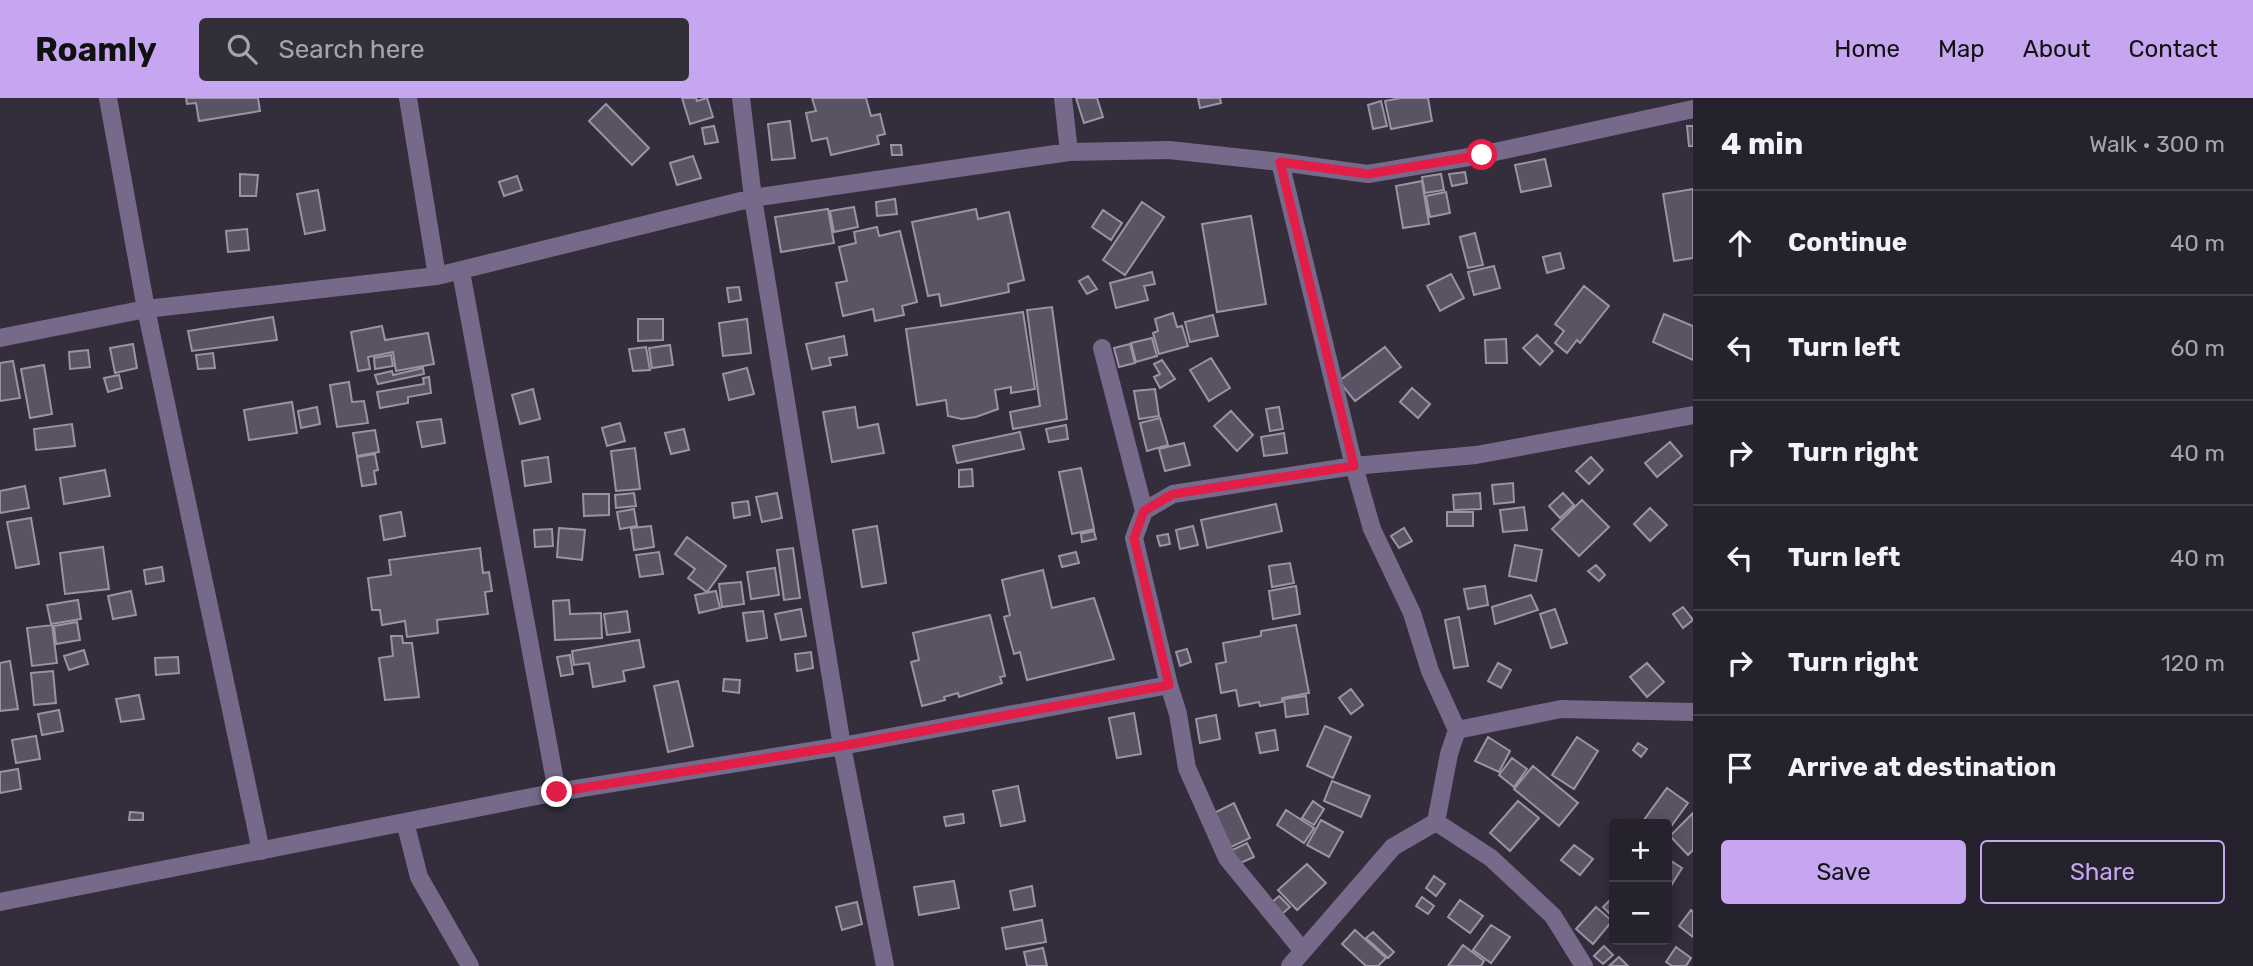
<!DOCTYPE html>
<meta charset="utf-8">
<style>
:root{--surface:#26222d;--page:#322f39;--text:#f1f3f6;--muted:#a4a4aa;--line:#423f49;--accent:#c6a6f0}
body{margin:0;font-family:Rubik,sans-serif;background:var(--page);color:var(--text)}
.controls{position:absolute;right:21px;bottom:21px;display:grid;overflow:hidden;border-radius:7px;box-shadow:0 4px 18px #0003}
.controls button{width:63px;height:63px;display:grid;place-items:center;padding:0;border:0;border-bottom:2px solid var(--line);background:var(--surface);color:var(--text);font:35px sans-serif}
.stop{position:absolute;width:21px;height:21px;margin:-16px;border:5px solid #e11d48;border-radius:50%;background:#fff}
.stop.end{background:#e11d48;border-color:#fff;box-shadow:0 2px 7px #0008}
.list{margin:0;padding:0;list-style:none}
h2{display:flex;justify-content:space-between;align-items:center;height:91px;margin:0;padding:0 28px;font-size:30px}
h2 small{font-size:23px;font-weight:400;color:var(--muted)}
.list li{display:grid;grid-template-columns:46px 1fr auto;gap:21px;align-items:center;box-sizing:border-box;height:105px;padding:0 28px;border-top:2px solid var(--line)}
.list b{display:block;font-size:26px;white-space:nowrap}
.list em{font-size:23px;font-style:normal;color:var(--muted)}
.actions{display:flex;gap:14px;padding:21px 28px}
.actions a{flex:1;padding:16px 0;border:2px solid var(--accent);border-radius:7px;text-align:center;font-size:24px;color:var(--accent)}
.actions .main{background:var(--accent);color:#111}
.icon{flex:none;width:38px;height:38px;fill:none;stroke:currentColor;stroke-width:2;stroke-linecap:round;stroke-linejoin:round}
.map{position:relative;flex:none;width:1693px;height:868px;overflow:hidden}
header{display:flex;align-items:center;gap:42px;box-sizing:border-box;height:98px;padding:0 35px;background:var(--accent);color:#111}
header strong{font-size:33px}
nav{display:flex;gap:38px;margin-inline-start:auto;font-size:24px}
.search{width:490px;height:63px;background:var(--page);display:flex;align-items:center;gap:18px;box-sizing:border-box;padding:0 24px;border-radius:7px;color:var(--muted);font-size:26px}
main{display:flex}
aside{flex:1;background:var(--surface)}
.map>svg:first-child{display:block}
.building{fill:#595363;stroke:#9a93a5;stroke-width:2}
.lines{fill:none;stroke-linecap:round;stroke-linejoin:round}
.minor{stroke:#77698a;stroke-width:18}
.route{stroke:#e11d48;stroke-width:9}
</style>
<header>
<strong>Roamly</strong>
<div class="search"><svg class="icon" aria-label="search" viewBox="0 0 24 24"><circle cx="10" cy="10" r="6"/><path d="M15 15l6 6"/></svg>Search here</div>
<nav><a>Home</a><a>Map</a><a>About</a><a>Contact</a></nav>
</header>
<main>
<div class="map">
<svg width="1693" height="868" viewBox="0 0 1693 868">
<rect width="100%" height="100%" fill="#332d3c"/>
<path class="building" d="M186 0H258L260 13 199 23 196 5 187 6Z
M682 0H696L697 3 707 0 713 19 690 26Z
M812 0H866L871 18 880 16 885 36 877 38 879 46 831 57 827 40 812 43 806 15 816 13Z
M1076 0H1097L1103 19 1084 25Z
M1198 0H1220L1221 5 1200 10Z
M1401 0H1428L1432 23 1391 31 1385 3Z
M1381 3 1387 28 1373 31 1368 7Z
M606 6 649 50 632 67 589 23Z
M790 23 795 60 772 62 768 26Z
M714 28 718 44 705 46 702 30Z
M1687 28H1693V48H1689Z
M891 47H901L902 57H892Z
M693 58 701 80 677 87 670 65Z
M1545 61 1551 88 1521 94 1515 67Z
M1465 74 1467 85 1452 88 1449 76Z
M240 76 258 77 256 98H240Z
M1441 76 1444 92 1425 95 1422 79Z
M517 78 522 92 504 98 499 84Z
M1422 83 1429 126 1403 130 1396 88Z
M1693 91V160L1674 163 1663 96Z
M318 92 325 132 305 136 297 96Z
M1446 94 1450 115 1430 119 1426 98Z
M895 101 897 116 877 118 876 104Z
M1142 104 1164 119 1125 177 1103 162Z
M854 109 858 129 834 134 830 113Z
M828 111 834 145 781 154 775 119Z
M976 111 978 121 1009 114 1024 182 1008 186 1009 194 941 208 939 196 928 198 912 124Z
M1103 112 1122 125 1111 142 1092 129Z
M1251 118 1266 206 1217 214 1202 126Z
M877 129 879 138 900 133 917 204 902 208 904 217 875 223 873 211 843 218 836 185 847 183 839 149 856 145 854 134Z
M247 131 249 152 228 154 226 133Z
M1475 135 1483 167 1468 170 1460 139Z
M1560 155 1564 170 1547 175 1543 159Z
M1494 168 1500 190 1474 197 1468 174Z
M1152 174 1155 186 1144 188 1148 202 1116 210 1110 185Z
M1451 176 1464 200 1440 213 1427 188Z
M1088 178 1097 191 1087 196 1079 183Z
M1584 188 1609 208 1580 245 1577 242 1567 255 1555 245 1564 233 1555 226Z
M739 189 741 202 729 204 727 190Z
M1052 209 1067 321 1013 331 1010 314 1040 308 1027 212Z
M1023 214 1035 291 1011 295V289L995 292 998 311 976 319 962 321 948 318 946 302 917 307 906 231Z
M1173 215 1177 229 1182 228 1188 248 1159 256 1153 235 1158 233 1155 221Z
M1664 216 1693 228V262L1653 244Z
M1213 217 1218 238 1190 244 1185 224Z
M273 219 277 242 192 253 188 233Z
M638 221H663V242L638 243Z
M747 221 751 255 723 258 719 225Z
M382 228 385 242 428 235 434 266 396 273 393 254 368 259 370 271 358 273 351 234Z
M1537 237 1553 253 1540 267 1523 250Z
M844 238 847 257 829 260 831 267 812 271 806 246Z
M1152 240 1157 258 1136 264 1131 245Z
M1506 241 1507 265H1486L1485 242Z
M133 246 137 270 115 275 110 250Z
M1130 246 1135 265 1119 269 1114 250Z
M670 247 673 267 652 270 649 250Z
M646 249 650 272 633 273 629 251Z
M1385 249 1401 269 1355 303 1339 283Z
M88 252 90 269 70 271 69 254Z
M213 255 215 270 198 271 196 257Z
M391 257 393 268 375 271 374 260Z
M1211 260 1230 290 1209 303 1190 272Z
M1162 262 1175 281 1160 290 1154 279 1160 276 1154 266Z
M13 263 20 300 0 303V265Z
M44 267 52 316 30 320 21 271Z
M423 270 424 276 378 286 375 277 392 273 393 277Z
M747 270 754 296 729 302 723 276Z
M119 277 122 290 108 294 104 280Z
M429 279 431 295 408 299V305L380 310 377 294 424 286 423 280Z
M349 284 352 304 364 303 368 325 337 329 330 287Z
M1412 290 1430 306 1418 320 1400 304Z
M533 291 540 321 520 326 512 297Z
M1155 291 1159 318 1139 321 1134 293Z
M292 304 297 335 249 342 244 312Z
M317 309 320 326 301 330 298 313Z
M855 309 858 330 878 326 884 355 832 364 823 314Z
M1279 309 1283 331 1270 333 1266 311Z
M1231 313 1253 337 1237 353 1214 328Z
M1160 320 1168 347 1147 353 1140 325Z
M441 321 445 345 422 349 417 324Z
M620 325 625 343 607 348 602 330Z
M72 326 75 348 36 352 34 331Z
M1066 327 1068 341 1049 344 1046 331Z
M684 331 689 352 671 356 665 335Z
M375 332 379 354 357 358 353 335Z
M1020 334 1024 351 957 365 953 348Z
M1284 335 1287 355 1264 358 1261 339Z
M1670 344 1682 358 1657 379 1645 365Z
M1184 345 1190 367 1165 373 1159 351Z
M635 350 640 391 616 393 611 353Z
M375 356 378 372 374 373 376 386 362 388 357 359Z
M548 359 551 384 525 388 522 363Z
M1591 359 1603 372 1589 386 1576 373Z
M1081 370 1094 431 1072 436 1059 374Z
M972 371 973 388 959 389V372Z
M105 372 110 398 64 406 60 380Z
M1513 385 1514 404 1494 406 1492 387Z
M25 388 29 410 0 415V393Z
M634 395 636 408 616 410 615 397Z
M777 395 782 420 762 424 756 399Z
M1480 395 1481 411 1454 412 1453 397Z
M1563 395 1574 407 1560 420 1549 408Z
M583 396H609V417L584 418Z
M1582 402 1609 429 1579 458 1552 431Z
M748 403 750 417 734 420 732 405Z
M1276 406 1282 433 1207 450 1201 422Z
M1524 409 1527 432 1503 434 1500 412Z
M1650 410 1667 427 1650 443 1634 426Z
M634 411 637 428 620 431 617 414Z
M401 414 405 438 384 442 380 418Z
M1447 414H1473V428H1447Z
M31 420 39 466 16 470 7 424Z
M651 428 654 449 634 452 631 430Z
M877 428 886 485 862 489 853 432Z
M1193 428 1198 447 1180 451 1176 432Z
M559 430 585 432 582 462 557 459Z
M1404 430 1412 443 1399 450 1391 438Z
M552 431 553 448 535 449 534 432Z
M1094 433 1096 441 1082 444 1081 436Z
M1168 436 1170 446 1160 448 1157 438Z
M687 439 726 468 707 494 688 480 695 471 675 456Z
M1515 447 1542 452 1536 483 1509 478Z
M103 449 109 491 65 496 60 455Z
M480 450 483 475 489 474 492 493 485 494 488 516 437 522 438 535 407 539 405 523 382 527 380 512H372L368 480 391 477 389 462Z
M793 450 800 500 784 502 777 452Z
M659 454 663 476 640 479 636 457Z
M1076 454 1079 465 1062 469 1059 458Z
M1290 465 1294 485 1272 489 1269 468Z
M1596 467 1605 477 1599 483 1588 473Z
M162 469 164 483 146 486 144 472Z
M775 470 779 497 751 501 747 474Z
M1043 472 1052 510 1094 500 1114 561 1027 582 1020 554 1014 556 1004 519 1010 517 1002 482Z
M741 484 744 506 722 509 719 486Z
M1296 488 1300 516 1273 521 1269 493Z
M1485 488 1488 507 1468 511 1464 491Z
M131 493 136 517 113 521 108 498Z
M716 493 720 510 699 515 695 497Z
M1531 497 1538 512 1495 526 1492 509Z
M78 502 81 521 51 526 47 507Z
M569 502 570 516 601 515 602 540 555 542 553 503Z
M1683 509 1693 522 1683 530 1673 516Z
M801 511 806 538 781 542 775 516Z
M1555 511 1567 545 1551 550 1540 516Z
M627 513 630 534 607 537 604 516Z
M763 513 767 540 747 543 743 515Z
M990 517 1005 578 1000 579 1002 585 959 599 958 595 944 599 945 602 922 608 911 564 919 562 913 535Z
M1459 519 1468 568 1454 570 1445 522Z
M77 524 80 542 56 546 54 528Z
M52 527 57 565 32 568 27 530Z
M1296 527 1309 595 1282 600V604L1260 608 1259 604 1239 608 1236 592 1221 595 1216 566 1226 564 1223 545 1261 538V533Z
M391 538H402L403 545H412L419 599 385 602 379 560 393 558Z
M639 542 644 569 623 573 625 583 593 589 589 565 574 567 572 553Z
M1187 551 1191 564 1180 568 1176 554Z
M84 552 88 566 69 572 64 558Z
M811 554 813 570 797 573 795 556Z
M570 557 573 576 561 578 557 559Z
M178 559 179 575 156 577 155 560Z
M10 563 18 611 0 613V565Z
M1498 565 1511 572 1501 590 1488 583Z
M1647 565 1664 584 1647 599 1630 579Z
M53 573 56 605 34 607 31 575Z
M724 581 740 582 739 595 723 593Z
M678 583 693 648 668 654 654 588Z
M1351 591 1363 607 1351 616 1339 600Z
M139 597 144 621 121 624 116 601Z
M1306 598 1308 616 1286 619 1284 601Z
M59 612 63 633 42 637 38 616Z
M1134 615 1141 656 1117 660 1109 620Z
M1216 617 1220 641 1200 645 1196 621Z
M1325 628 1351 639 1333 680 1307 668Z
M1275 632 1278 652 1260 655 1256 635Z
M36 638 40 661 16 665 12 642Z
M1488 639 1510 653 1499 674 1475 663Z
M1577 639 1598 653 1574 691 1552 677Z
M1638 645 1647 651 1641 659 1633 652Z
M1512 660 1527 671 1514 689 1499 677Z
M1533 668 1578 705 1559 728 1514 691Z
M18 671 21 691 0 695V674Z
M1332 683 1370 698 1361 719 1324 703Z
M1018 688 1025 723 1001 728 993 693Z
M1667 690 1688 705 1667 734V726H1641Z
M1313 703 1324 711 1314 727 1302 720Z
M1518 703 1539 720 1510 753 1490 735Z
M1234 705 1250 740 1231 749 1214 715Z
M1286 712 1314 730 1304 745 1277 727Z
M130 714 143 715V722H129Z
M1693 715V752L1688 757 1670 738Z
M963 716 964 725 946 728 944 719Z
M1321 722 1343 734 1329 759 1307 747Z
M1247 745 1254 759 1236 767 1230 753Z
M1574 747 1593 761 1580 777 1561 762Z
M1671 763 1682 770 1669 791 1667 790V771Z
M1307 766 1326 785 1297 812 1278 792Z
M1434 778 1445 786 1436 798 1426 790Z
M954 783 959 810 919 817 914 789Z
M1032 788 1035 808 1014 812 1010 793Z
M1279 798 1290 809 1282 816 1271 805Z
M1614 798V820L1603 809Z
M1422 799 1434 808 1428 816 1416 808Z
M1460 802 1483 818 1470 835 1448 819Z
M857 804 862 826 842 832 836 809Z
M1596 809 1612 823 1593 846 1576 831Z
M1691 812 1693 814V839L1679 828Z
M1042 822 1046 844 1006 851 1002 830Z
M1491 827 1510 839 1491 865 1473 852Z
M1355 832 1386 860 1378 868H1366L1342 846Z
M1373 834 1394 854 1388 860 1366 840Z
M1463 847 1484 863 1481 868H1448Z
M1604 848 1613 857 1603 866 1594 858Z
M1676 849 1691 860 1686 868H1672L1666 864Z
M1043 850 1047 868H1027L1024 854Z
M1619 859 1628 868H1609Z"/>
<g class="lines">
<path class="minor" d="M108 0 146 211 261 753
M408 0 437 178
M741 0 753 100 842 648 885 868
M1063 0 1069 54
M1693 11 1481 57 1368 76 1280 64 1354 368 1476 357 1693 317
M461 174 557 694
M0 240 146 211 437 178 753 100 1069 54 1169 52 1280 64
M1102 250 1144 413
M405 724 419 779 470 868
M1436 724 1491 760 1553 818 1584 868
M0 804 557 694 842 648 1169 587
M1303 853 1227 760 1187 670 1178 616 1169 587 1134 440 1144 413 1173 396 1354 368 1372 431 1412 515 1430 573 1457 632
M1290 868 1393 749 1436 724 1449 656 1457 632 1561 611 1693 614"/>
</g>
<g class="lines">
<path class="route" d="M557 694 842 648 1169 587 1134 440 1144 413 1173 396 1354 368 1280 64 1368 76 1482 57"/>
</g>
</svg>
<div class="controls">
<button>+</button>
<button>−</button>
</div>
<div class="stop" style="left:1482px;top:57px"></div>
<div class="stop end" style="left:557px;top:694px"></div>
</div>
<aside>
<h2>4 min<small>Walk · 300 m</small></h2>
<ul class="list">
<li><svg class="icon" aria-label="ahead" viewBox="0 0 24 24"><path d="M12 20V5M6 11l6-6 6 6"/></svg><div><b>Continue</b></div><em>40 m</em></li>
<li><svg class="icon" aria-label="left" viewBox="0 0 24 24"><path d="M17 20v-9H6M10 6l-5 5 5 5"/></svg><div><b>Turn left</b></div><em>60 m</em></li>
<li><svg class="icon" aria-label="right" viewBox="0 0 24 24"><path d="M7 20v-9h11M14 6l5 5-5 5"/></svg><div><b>Turn right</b></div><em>40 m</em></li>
<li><svg class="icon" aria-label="left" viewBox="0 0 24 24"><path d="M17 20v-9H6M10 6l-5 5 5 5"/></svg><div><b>Turn left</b></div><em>40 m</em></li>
<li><svg class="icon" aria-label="right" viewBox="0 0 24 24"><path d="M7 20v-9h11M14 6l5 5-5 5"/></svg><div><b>Turn right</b></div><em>120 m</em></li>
<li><svg class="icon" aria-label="arrive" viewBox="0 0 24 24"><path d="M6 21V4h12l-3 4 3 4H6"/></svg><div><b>Arrive at destination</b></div></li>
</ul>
<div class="actions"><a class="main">Save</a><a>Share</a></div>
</aside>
</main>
